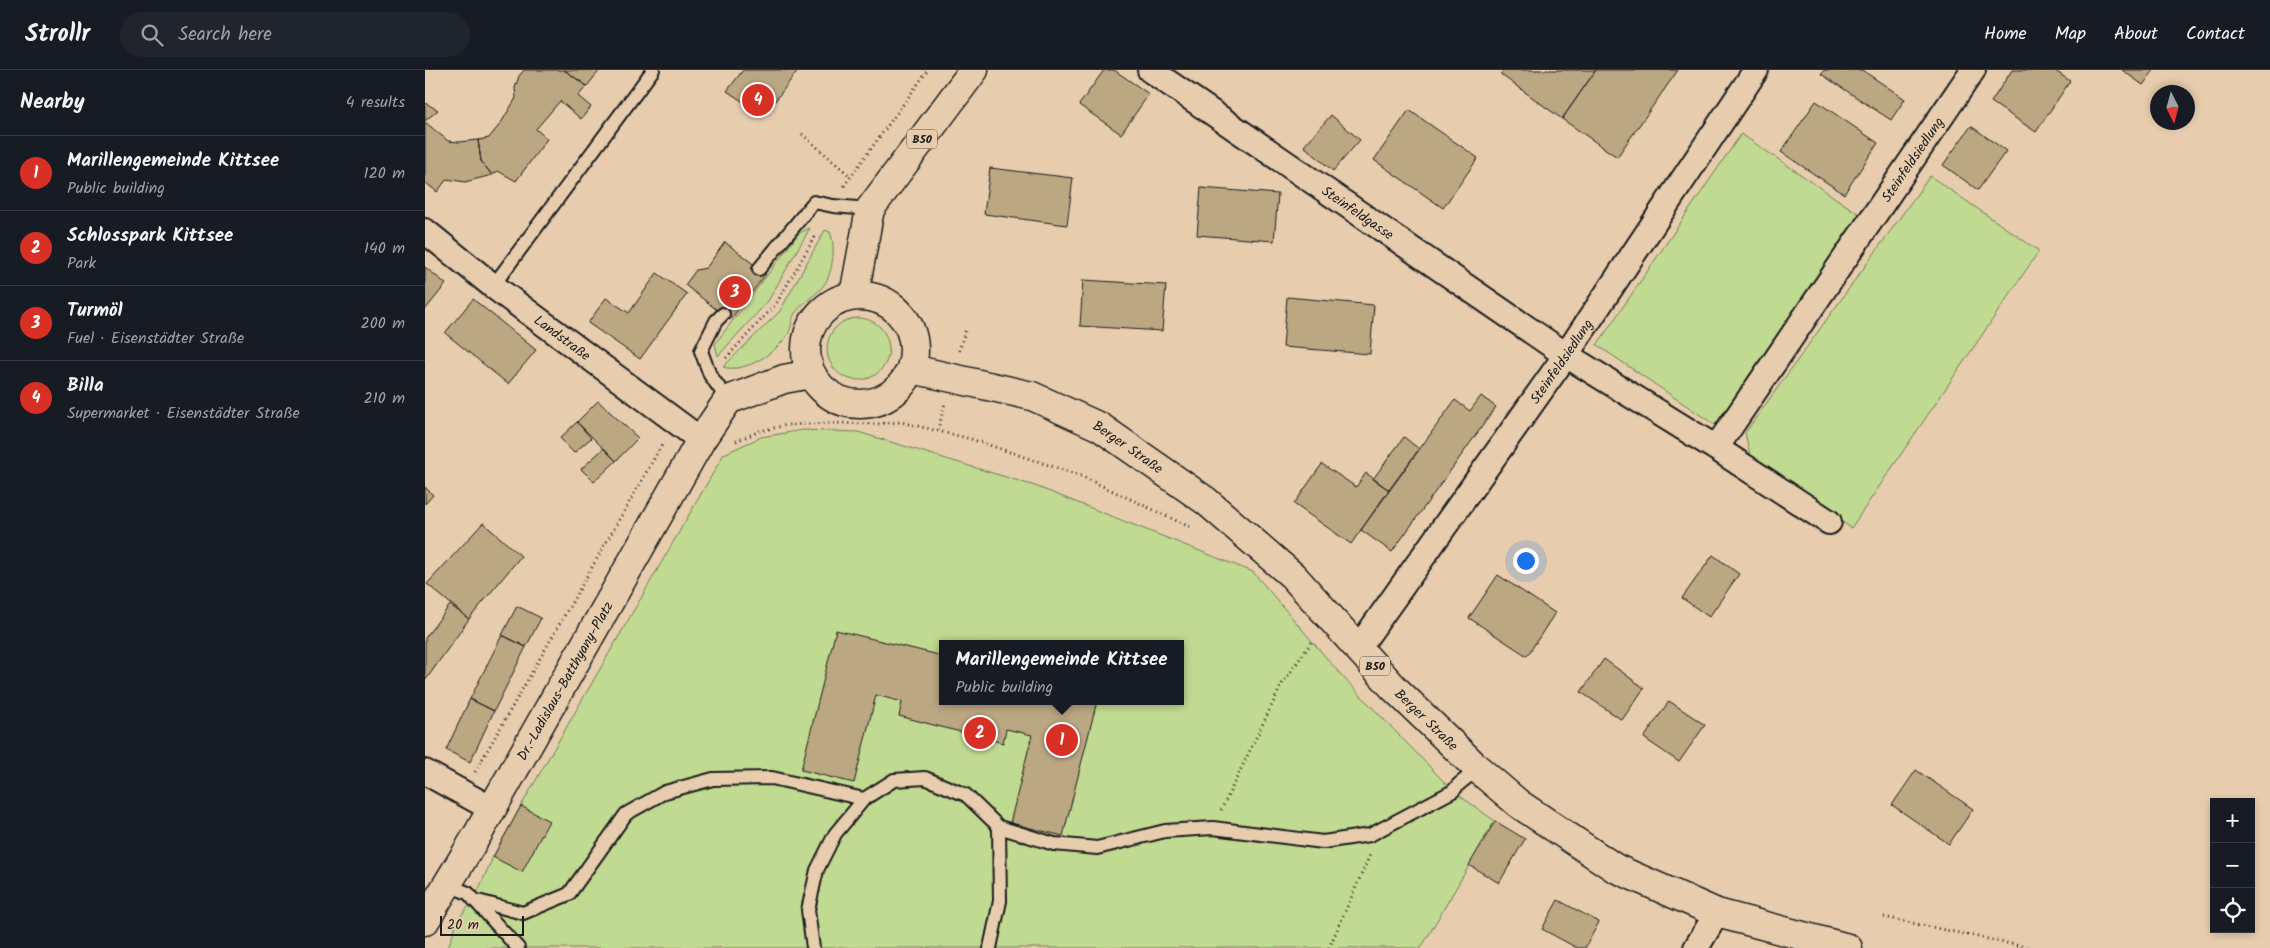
<!DOCTYPE html>
<meta charset="utf-8">
<style>
:root{--surface:#171b24;--page:#20242c;--text:#f1f3f6;--muted:#9ea1a6;--line:#363941;--accent:#d93025}
body{margin:0;font-family:Kalam,sans-serif;background:var(--page);color:var(--text)}
.controls{position:absolute;right:15px;bottom:15px;display:grid;overflow:hidden;border-radius:0px;box-shadow:0 2px 8px #0003}
.controls button{width:45px;height:45px;display:grid;place-items:center;padding:0;border:0;border-bottom:1px solid var(--line);background:var(--surface);color:var(--text);font:25px sans-serif}
.compass{position:absolute;left:1725px;top:15px;width:45px;height:45px;border-radius:50%;background:var(--surface);box-shadow:0 2px 8px #0003;rotate:174deg}
.scale{position:absolute;left:15px;bottom:12px;width:84px;box-sizing:border-box;padding-left:5px;border:2px solid #1c1c1c;border-top:0;font-size:14px;line-height:18px;white-space:nowrap;color:#1c1c1c;-webkit-text-stroke:4px #e7cdae;paint-order:stroke}
.you{position:absolute;left:1100px;top:490px;width:18px;height:18px;margin:-12px;border:4px solid #fff;border-radius:50%;background:#1a73e8;box-shadow:0 0 0 8px #1a73e833}
.badge{display:grid;place-items:center;width:32px;height:32px;border-radius:50%;background:var(--accent);color:#fff;font-size:16px;font-weight:700}
.pin{position:absolute;translate:-50% -50%;border:2px solid #fff;box-shadow:0 1px 5px #0006}
.popup{position:absolute;left:514px;top:570px;width:245px;height:65px;box-sizing:border-box;display:grid;place-content:center;border-radius:0px;background:var(--surface);filter:drop-shadow(0 1px 4px #0005);font-size:16px;white-space:nowrap;color:var(--muted)}
.popup b{font-size:19px;color:var(--text)}
.popup::after{content:'';position:absolute;left:50%;top:100%;margin-left:-10px;border:10px solid transparent;border-top-color:var(--surface)}
.list{margin:0;padding:0;list-style:none}
h2{display:flex;justify-content:space-between;align-items:center;height:65px;margin:0;padding:0 20px;font-size:21px}
h2 small{font-size:16px;font-weight:400;color:var(--muted)}
.list li{display:grid;grid-template-columns:32px 1fr auto;gap:15px;align-items:center;box-sizing:border-box;height:75px;padding:0 20px;border-top:1px solid var(--line)}
.list b{display:block;font-size:19px;white-space:nowrap}
.list p{margin:0;font-size:16px;white-space:nowrap;color:var(--muted)}
.list em{font-size:16px;font-style:normal;color:var(--muted)}
.icon{flex:none;width:28px;height:28px;fill:none;stroke:currentColor;stroke-width:2;stroke-linecap:round;stroke-linejoin:round}
.map{position:relative;flex:none;width:1845px;height:878px;overflow:hidden}
header{display:flex;align-items:center;gap:30px;box-sizing:border-box;height:70px;padding:0 25px;background:var(--surface);border-bottom:1px solid var(--line)}
header strong{font-size:24px}
nav{display:flex;gap:28px;margin-inline-start:auto;font-size:18px}
.search{width:350px;height:45px;background:var(--page);display:flex;align-items:center;gap:12px;box-sizing:border-box;padding:0 18px;border-radius:28px;color:var(--muted);font-size:19px}
main{display:flex}
aside{flex:1;background:var(--surface)}
.map>svg:first-child{display:block}
.green{fill:#c1da91;stroke:#6e7b56;fill-rule:evenodd}
.building{fill:#bca783;stroke:#1c1c1c}
.lines{fill:none;stroke-linecap:round;stroke-linejoin:round}
.service-casing{stroke:#1c1c1c;stroke-width:16}
.minor-casing{stroke:#1c1c1c;stroke-width:28}
.tertiary-casing{stroke:#1c1c1c;stroke-width:31}
.primary-casing{stroke:#1c1c1c;stroke-width:31}
.path{stroke:#1c1c1c;stroke-width:3;stroke-dasharray:1 4;stroke-linecap:butt}
.service{stroke:#e7cdae;stroke-width:12}
.minor{stroke:#e7cdae;stroke-width:24}
.tertiary{stroke:#e7cdae;stroke-width:28}
.primary{stroke:#e7cdae;stroke-width:28}
.labels{text-anchor:middle;stroke-width:4;stroke-linejoin:round;paint-order:stroke}
.shield{fill:#e7cdae;stroke:#595148;stroke-width:1}
.shield-label{font-size:12px;font-weight:bold;fill:#1c1c1c}
.street-label{font-size:14px;fill:#1c1c1c;stroke:#e7cdae}
</style>
<header>
<strong>Strollr</strong>
<div class="search"><svg class="icon" aria-label="search" viewBox="0 0 24 24"><circle cx="10" cy="10" r="6"/><path d="M15 15l6 6"/></svg>Search here</div>
<nav><a>Home</a><a>Map</a><a>About</a><a>Contact</a></nav>
</header>
<main>
<aside>
<h2>Nearby<small>4 results</small></h2>
<ul class="list">
<li><span class="badge">1</span><div><b>Marillengemeinde Kittsee</b><p>Public building</p></div><em>120 m</em></li>
<li><span class="badge">2</span><div><b>Schlosspark Kittsee</b><p>Park</p></div><em>140 m</em></li>
<li><span class="badge">3</span><div><b>Turmöl</b><p>Fuel · Eisenstädter Straße</p></div><em>200 m</em></li>
<li><span class="badge">4</span><div><b>Billa</b><p>Supermarket · Eisenstädter Straße</p></div><em>210 m</em></li>
</ul>
</aside>
<div class="map">
<svg width="1845" height="878" viewBox="0 0 1845 878">
<rect width="100%" height="100%" fill="#e7cdae"/>
<filter id="ink" filterUnits="userSpaceOnUse"><feTurbulence type="fractalNoise" baseFrequency=".02" numOctaves="2"/><feDisplacementMap in="SourceGraphic" scale="10" xChannelSelector="R" yChannelSelector="G"/><feConvolveMatrix kernelMatrix="1 2 1 2 8 2 1 2 1" color-interpolation-filters="sRGB"/></filter>
<g filter="url(#ink)">
<path class="green" d="M1316 64 1434 144 1290 355 1172 275Z
M1505 106 1614 181 1426 458 1326 388 1320 363Z
M385 158 343 231 293 286 290 274 374 163Z
M400 160 405 162C411 176 408 202 399 215 391 226 376 233 369 245 366 251 367 258 363 264 352 282 320 304 298 297L355 241Z
M402 279a31 31 0 1 1 62 0a31 31 0 1 1-62 0Z
M378 360 433 362 610 416 828 502 916 605 1028 721 1070 751 996 878H23L33 849 49 830 68 787 96 736 299 384 336 367ZM518 574H756V631H518Z"/>
<path class="building" d="M99 0H139L162 16 153 26 166 37 156 49 135 31 111 59 122 69 91 111 73 101 67 105 56 91 53 70 64 68 76 53 91 28 90 18 94 6Z
M139 0H175L162 16Z
M318 0H373L345 38 338 45 302 21Z
M679 0H689L724 24 696 64 654 35Z
M1079 0H1171L1137 49 1075 4Z
M1171 0H1253L1192 87 1137 49Z
M1399 0H1437L1480 29 1466 50 1396 4Z
M1587 0H1629L1645 11 1611 62 1566 32Z
M1697 0H1729L1718 15Z
M1391 31 1453 73 1419 124 1356 82Z
M0 33 13 40 0 51Z
M984 40 1053 88 1018 138 949 90Z
M906 45 935 70 908 101 879 76Z
M0 52 23 71 34 72 53 70 56 91 67 105 40 112 22 109 12 122 0 112Z
M1546 56 1581 81 1553 120 1518 95Z
M565 98 648 108 642 155 559 144Z
M776 118 853 124 849 171 772 165Z
M300 172 341 204 305 250 260 215 271 200 281 198Z
M0 197 21 214 0 240Z
M232 203 262 224 215 289 163 253 181 228 204 243Z
M658 210 741 215 737 261 655 256Z
M862 227 949 235 945 284 858 277Z
M48 229 111 280 83 314 20 263Z
M1056 326 1071 337 967 482 936 460 1030 330 1045 341Z
M173 331 213 368 191 391 152 352Z
M152 352 166 368 149 383 135 368Z
M979 367 994 379 964 420 948 409Z
M179 378 191 391 169 412 156 399Z
M897 394 931 417 941 403 964 420 926 474 869 434Z
M0 417 8 425 0 434Z
M58 453 96 486 44 549 2 514Z
M1288 485 1314 504 1284 547 1257 528Z
M1073 505 1130 543 1102 586 1044 548Z
M25 535 44 549 0 611V568Z
M92 536 116 548 101 577 77 565Z
M411 560 518 586V631H672L638 766 585 753 607 665 581 659 578 673 474 646 477 632 451 625 429 713 376 700Z
M77 565 101 577 69 641 45 629Z
M1179 589 1219 618 1197 650 1156 622Z
M45 629 69 641 45 692 21 680Z
M1244 631 1280 655 1254 692 1219 668Z
M1491 700 1548 739 1524 774 1467 735Z
M96 736 124 751 97 802 68 787Z
M1070 751 1100 769 1074 813 1044 795Z
M1133 830 1174 852 1160 878H1152L1117 859Z"/>
<g class="lines">
<defs>
<path id="service" d="M334 199 389 132 408 136 445 139
M68 216 228 0
M298 244 291 251 276 281 285 305 303 330
M23 815 43 823 93 878
M49 830 98 843 144 824 201 744 240 722 288 709 347 708 439 729
M388 878 383 840 392 800 410 764 439 729 469 710 500 708 541 725 574 757 629 774 672 778 740 761 788 758 898 772 945 765 1028 721 1034 714 1053 699
M565 878 575 831 574 757"/>
<g id="minor">
<path id="s1" d="M725 0 1141 285 1291 378 1404 452"/>
<path id="s2" d="M0 161 68 216 276 370"/>
<path id="s3" d="M1291 378 1548 0"/>
<path id="s4" d="M934 577 1141 285 1331 0"/>
<path d="M0 702 67 739"/>
<path d="M1271 878 1292 843"/>
</g>
<g id="tertiary">
<path id="s5" d="M0 851 54 762 276 370 303 330 359 309 386 304"/>
</g>
<g id="primary">
<path d="M429 225 445 139 549 0"/>
<circle cx="435" cy="280" r="54"/>
<path id="s6" d="M487 299 607 326 675 357 781 431 868 506 969 618 1053 699 1094 734 1190 798 1292 843 1423 878"/>
</g>
</defs>
<use href="#service" class="service-casing"/>
<use href="#minor" class="minor-casing"/>
<use href="#tertiary" class="tertiary-casing"/>
<use href="#primary" class="primary-casing"/>
<path class="path" d="M377 64 425 106
M419 116 503 0
M534 281 541 259
M301 288 351 234 391 165
M513 360 520 333
M311 371 335 361 362 355 402 353 452 354 476 352 546 369 656 406 765 457
M50 702 238 373
M796 740 857 614 888 570
M1459 847 1605 878
M904 878 945 785"/>
<use href="#service" class="service"/>
<use href="#minor" class="minor"/>
<use href="#tertiary" class="tertiary"/>
<use href="#primary" class="primary"/>
</g>
</g>
<g class="labels">
<g class="shield">
<rect x="482" y="59.5" width="30" height="19" rx="4"/>
<rect x="935" y="586.5" width="30" height="19" rx="4"/>
</g>
<g class="shield-label">
<text x="497" y="73">B50</text>
<text x="950" y="600">B50</text>
</g>
<g class="street-label">
<text dy="5" stroke="none"><textPath href="#s3" startOffset="349">Steinfeldsiedlung</textPath></text>
<text dy="5" stroke="none"><textPath href="#s1" startOffset="252">Steinfeldgasse</textPath></text>
<text dy="5" stroke="none"><textPath href="#s2" startOffset="174">Landstraße</textPath></text>
<text dy="5" stroke="none"><textPath href="#s4" startOffset="350">Steinfeldsiedlung</textPath></text>
<text dy="5" stroke="none"><textPath href="#s6" startOffset="232">Berger Straße</textPath></text>
<text dy="5" stroke="none"><textPath href="#s5" startOffset="278">Dr.-Ladislaus-Batthyany-Platz</textPath></text>
<text dy="5" stroke="none"><textPath href="#s6" startOffset="638">Berger Straße</textPath></text>
</g>
</g>
</svg>
<div class="controls">
<button>+</button>
<button>−</button>
<button><svg class="icon" aria-label="locate" viewBox="0 0 24 24"><circle cx="12" cy="12" r="6"/><path d="M12 2v4M12 18v4M2 12h4M18 12h4"/></svg></button>
</div>
<svg class="compass" viewBox="-18 -18 36 36"><path d="M0-13l5 13h-10z" fill="#e53935"/><path d="M0 13l5-13h-10z" fill="#9ea1a6"/></svg>
<div class="scale">20 m</div>
<div class="you"></div>
<div class="pin badge" style="left:637px;top:670px">1</div>
<div class="popup"><b>Marillengemeinde Kittsee</b>Public building</div>
<div class="pin badge" style="left:555px;top:663px">2</div>
<div class="pin badge" style="left:310px;top:222px">3</div>
<div class="pin badge" style="left:333px;top:30px">4</div>
</div>
</main>
